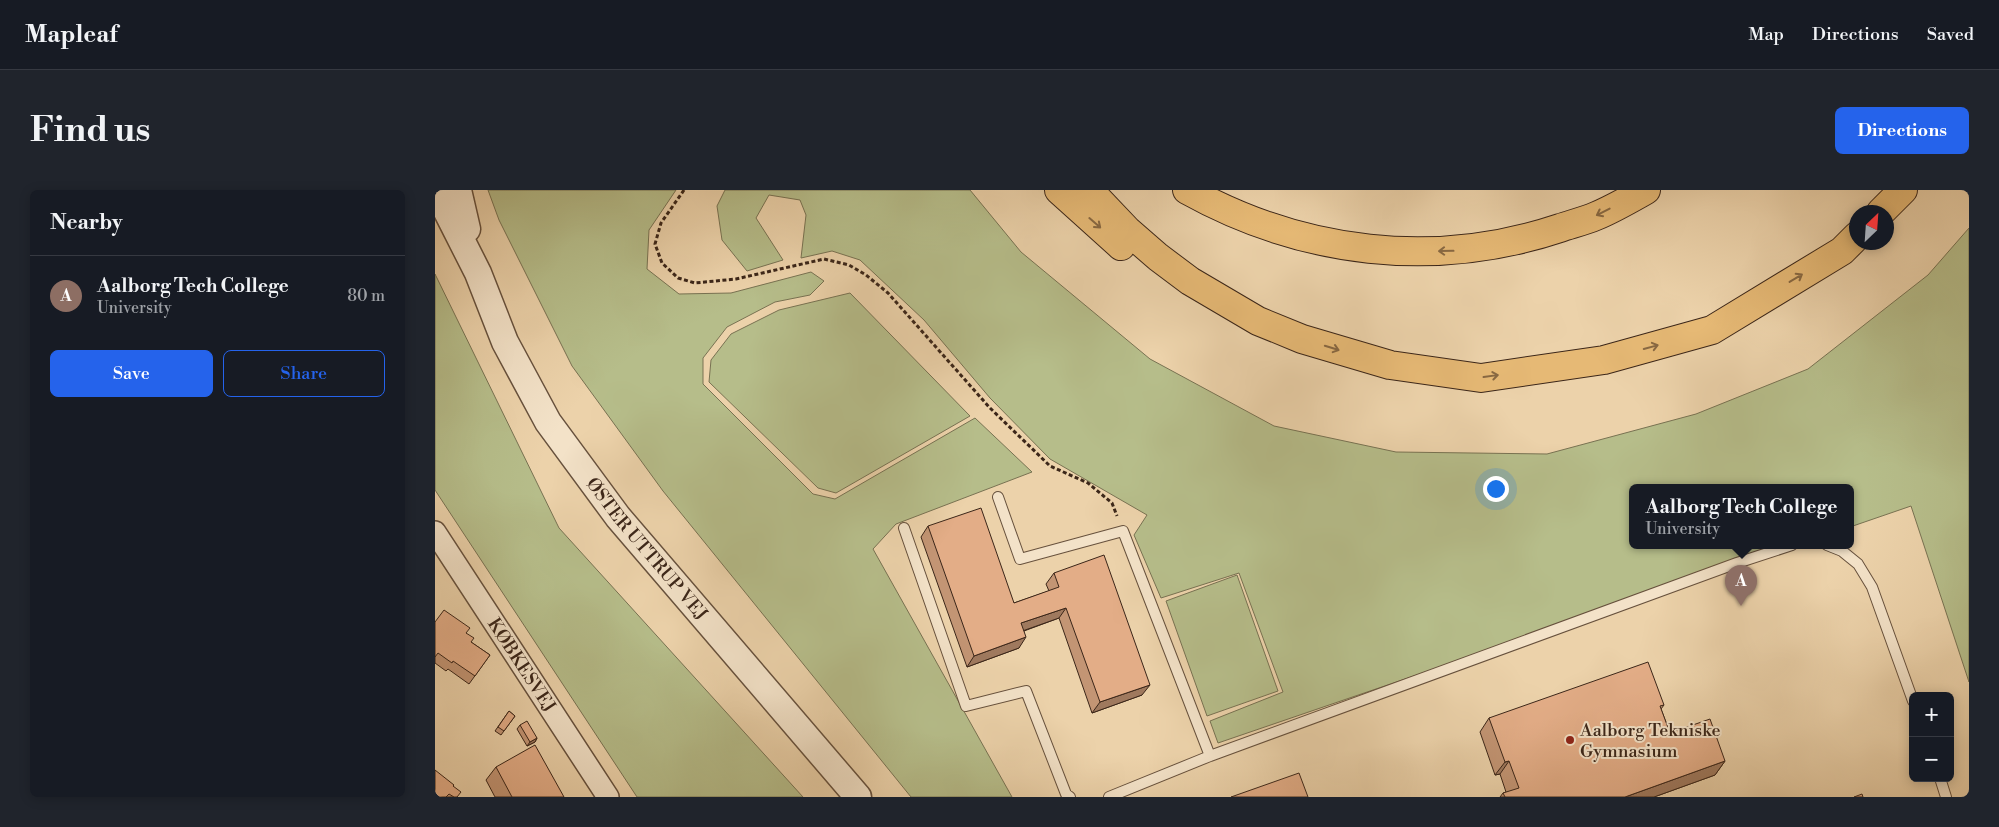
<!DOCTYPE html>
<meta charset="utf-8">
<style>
:root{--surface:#171b24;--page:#20242c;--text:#f1f3f6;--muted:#9ea1a6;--line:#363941;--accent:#2563eb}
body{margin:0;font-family:"Libre Bodoni",serif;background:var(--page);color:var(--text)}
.controls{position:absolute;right:15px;bottom:15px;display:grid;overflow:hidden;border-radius:8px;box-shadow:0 2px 12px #0003}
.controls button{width:45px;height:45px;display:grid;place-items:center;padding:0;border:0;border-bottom:1px solid var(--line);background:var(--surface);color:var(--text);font:25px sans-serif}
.compass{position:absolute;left:1414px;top:15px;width:45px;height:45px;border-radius:50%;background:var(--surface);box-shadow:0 2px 12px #0003;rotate:25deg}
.you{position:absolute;left:1060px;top:298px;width:18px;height:18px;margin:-12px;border:4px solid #fff;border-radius:50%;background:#1a73e8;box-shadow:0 0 0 8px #1a73e833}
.badge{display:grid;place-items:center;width:32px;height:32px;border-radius:50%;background:var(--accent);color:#fff;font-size:16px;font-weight:700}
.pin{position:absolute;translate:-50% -41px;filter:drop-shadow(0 1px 2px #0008)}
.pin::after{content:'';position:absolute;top:26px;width:18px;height:15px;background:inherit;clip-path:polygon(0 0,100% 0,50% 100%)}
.popup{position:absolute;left:1194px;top:294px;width:225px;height:65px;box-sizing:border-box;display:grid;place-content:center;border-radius:8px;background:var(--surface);filter:drop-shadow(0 1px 4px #0005);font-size:16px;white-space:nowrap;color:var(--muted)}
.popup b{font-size:19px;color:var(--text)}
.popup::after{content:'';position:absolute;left:50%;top:100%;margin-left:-10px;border:10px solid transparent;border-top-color:var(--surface)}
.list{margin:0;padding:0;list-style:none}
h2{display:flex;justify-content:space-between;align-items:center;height:65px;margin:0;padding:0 20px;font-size:21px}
h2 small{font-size:16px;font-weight:400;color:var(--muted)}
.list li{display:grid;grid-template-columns:32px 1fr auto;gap:15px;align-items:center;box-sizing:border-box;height:80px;padding:0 20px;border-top:1px solid var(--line)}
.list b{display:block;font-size:19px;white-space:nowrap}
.list p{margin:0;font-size:16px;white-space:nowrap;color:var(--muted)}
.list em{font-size:16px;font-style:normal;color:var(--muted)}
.actions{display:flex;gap:10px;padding:15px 20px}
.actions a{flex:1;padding:11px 0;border:1px solid var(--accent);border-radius:8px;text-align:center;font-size:18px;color:var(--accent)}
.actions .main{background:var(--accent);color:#fff}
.map{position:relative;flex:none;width:1534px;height:607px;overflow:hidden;border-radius:8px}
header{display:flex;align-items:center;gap:30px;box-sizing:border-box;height:70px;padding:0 25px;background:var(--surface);border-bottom:1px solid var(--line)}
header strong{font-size:24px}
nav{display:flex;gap:28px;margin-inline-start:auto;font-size:18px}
.intro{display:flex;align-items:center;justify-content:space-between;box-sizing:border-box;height:120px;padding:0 30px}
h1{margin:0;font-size:35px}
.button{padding:12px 22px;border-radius:8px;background:var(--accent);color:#fff;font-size:18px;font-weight:700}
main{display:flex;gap:30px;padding:0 30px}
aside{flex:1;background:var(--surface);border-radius:8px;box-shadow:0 2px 12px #0003}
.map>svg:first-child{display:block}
.green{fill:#b6bd8a;stroke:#787252}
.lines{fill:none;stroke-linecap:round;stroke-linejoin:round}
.service-casing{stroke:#67513d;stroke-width:12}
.minor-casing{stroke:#67513d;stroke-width:24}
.tertiary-casing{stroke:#67513d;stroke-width:29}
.motorway-casing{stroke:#3b2619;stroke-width:30}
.path{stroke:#3b2619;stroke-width:3;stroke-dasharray:4 2.5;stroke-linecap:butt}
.service{stroke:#f3e2c8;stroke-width:10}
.minor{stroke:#f3e2c8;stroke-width:21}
.tertiary{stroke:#f3e2c8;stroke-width:26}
.motorway{stroke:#e6b975;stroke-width:28}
.wall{fill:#c39574;stroke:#3b2619}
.shaded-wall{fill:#9f795e;stroke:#3b2619}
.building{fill:#e3ad87;stroke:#3b2619}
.oneway{stroke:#886842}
.poi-dot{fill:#8f2418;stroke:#f3e2c8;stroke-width:2}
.labels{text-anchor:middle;stroke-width:4;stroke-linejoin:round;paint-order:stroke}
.street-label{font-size:18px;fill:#3b2619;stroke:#f3e2c8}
.poi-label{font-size:18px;fill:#3b2619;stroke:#f3e2c8;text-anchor:start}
</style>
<header>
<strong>Mapleaf</strong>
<nav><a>Map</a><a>Directions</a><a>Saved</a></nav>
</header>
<div class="intro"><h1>Find us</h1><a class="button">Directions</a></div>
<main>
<aside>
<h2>Nearby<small></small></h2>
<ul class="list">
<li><span class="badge" style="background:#8d6e63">A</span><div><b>Aalborg Tech College</b><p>University</p></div><em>80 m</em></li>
</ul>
<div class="actions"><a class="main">Save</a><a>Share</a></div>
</aside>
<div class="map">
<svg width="1534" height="607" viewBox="0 0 1534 607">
<rect width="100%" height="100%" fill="#ecd2aa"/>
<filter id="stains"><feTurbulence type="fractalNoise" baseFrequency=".004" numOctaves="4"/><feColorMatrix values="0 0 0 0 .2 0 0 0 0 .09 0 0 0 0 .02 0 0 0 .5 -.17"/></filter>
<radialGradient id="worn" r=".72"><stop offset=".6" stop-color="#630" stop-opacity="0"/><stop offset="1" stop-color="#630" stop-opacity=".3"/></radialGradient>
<path class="green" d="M53 0H241L214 40 212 79 244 104 296 103 376 82 389 91 375 105 340 112 292 137 268 168V194L378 304 400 309 540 228 597 282 461 334 438 359 577 607H476L228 301 137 176 64 30Z
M290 0H535L586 62 715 169 839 236 961 262 1112 264 1261 224 1373 179 1493 85 1534 38V492L1476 316 1415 337V297H1197V355H1362L783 553 775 531 848 502 804 383 726 408 699 345 712 325 615 269 555 208 489 130 425 70 397 61 366 68 371 25 365 10 334 5 321 28 348 70 312 81 287 50 282 16Z
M0 84 124 338 368 607H202L0 300Z
M415 103 535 226 401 303 383 298 274 192 276 170 296 144 344 120Z
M802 385 843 501 772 526 731 411Z"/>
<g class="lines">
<defs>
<path id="service" d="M563 307 585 369 688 341 775 566
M469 338 531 516 591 501 631 604 635 607
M1392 355 1407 361 1423 374 1437 397 1478 511
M1505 588 1511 607
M674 607 775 566 1302 373 1357 355"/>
<g id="minor">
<path id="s1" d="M0 342 173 607"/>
</g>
<g id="tertiary">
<path id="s2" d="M1 0 43 83 70 152 113 232 183 327 423 607"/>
<path d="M23 0 32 39"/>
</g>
<path id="motorway" d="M624 0 686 56
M654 0 692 40 723 67 755 91 823 131 867 149 955 175 1046 188 1169 170 1277 140 1407 61 1422 46
M752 0C867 64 999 80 1125 38 1137 34 1149 31 1161 26 1178 19 1195 9 1211 0
M1446 22 1468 0"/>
</defs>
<use href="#service" class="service-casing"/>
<use href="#minor" class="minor-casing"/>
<use href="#tertiary" class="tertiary-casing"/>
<use href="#motorway" class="motorway-casing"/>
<path class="path" d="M249 0 226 33 220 54 227 73 243 88 260 93 301 89 389 69 414 75 431 85 453 103 555 218 615 276 653 293 677 313 682 326"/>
<use href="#service" class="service"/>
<use href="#minor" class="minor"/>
<use href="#tertiary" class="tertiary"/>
<use href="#motorway" class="motorway"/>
</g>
<path class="wall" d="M493 336 579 413 614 401 611 394 619 383 707 505 657 523 624 428 589 441 584 458 532 477 486 347Z
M0 432 31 443 36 452 55 465 34 494 13 479 11 481 0 473Z
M1229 515 1226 519 1235 543 1290 571 1280 585 1219 607H1065L1068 603 1071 602 1065 584 1060 585 1045 542 1054 528Z
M74 521 80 526 66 545 60 541Z
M85 535 102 548 100 552 92 556 82 539Z
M61 577 129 607H60L51 590Z
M18 596 22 607H0Z"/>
<path class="shaded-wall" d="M631 418 624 428 579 444 586 433Z
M591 447 584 458 532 477 539 466Z
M715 495 707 505 657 523 665 512Z
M102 548 100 552 92 556 95 552Z
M1074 571 1065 584 1060 585 1070 572Z
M1290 571 1280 585 1219 607H1190Z"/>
<path class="building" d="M546 318 579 413 624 397 619 383 669 365 715 495 665 512 631 418 586 433 591 447 539 466 493 336Z
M9 420 35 438 31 443 39 448 36 452 55 465 40 486 18 471 17 473 3 463 0 467V432Z
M1213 472 1229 515 1225 516 1235 543 1275 529 1290 571 1190 607H1070L1068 603 1084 598 1074 571 1070 572 1054 528Z
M74 521 80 526 69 541 63 537Z
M92 531 102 548 95 552 85 535Z
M100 555 129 607H77L61 577Z
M0 580 19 595 18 596 26 602 22 607H19L14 604 11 607H0Z
M864 583 873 607H796Z
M1427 604 1428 607H1419Z"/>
<defs><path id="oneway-shaft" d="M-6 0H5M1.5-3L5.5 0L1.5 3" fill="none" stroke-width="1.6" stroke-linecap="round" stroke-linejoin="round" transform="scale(1.25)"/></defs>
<g class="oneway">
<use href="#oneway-shaft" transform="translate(1168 22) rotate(153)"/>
<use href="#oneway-shaft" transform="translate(660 33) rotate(41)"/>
<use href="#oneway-shaft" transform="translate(1011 61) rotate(179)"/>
<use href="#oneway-shaft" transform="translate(1361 88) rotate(-31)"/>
<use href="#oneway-shaft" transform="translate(1216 157) rotate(-15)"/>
<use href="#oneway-shaft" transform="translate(897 158) rotate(17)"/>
<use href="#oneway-shaft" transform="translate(1056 186) rotate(-8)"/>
</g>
<circle class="poi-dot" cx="1135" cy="550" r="5"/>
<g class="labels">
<g class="street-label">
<text dy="6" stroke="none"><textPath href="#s2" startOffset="419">ØSTER UTTRUP VEJ</textPath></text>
<text dy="6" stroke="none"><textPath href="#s1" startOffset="159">KØBKESVEJ</textPath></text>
</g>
<g class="poi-label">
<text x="1145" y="546">Aalborg Tekniske<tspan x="1145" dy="21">Gymnasium</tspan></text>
</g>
</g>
<rect width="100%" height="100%" filter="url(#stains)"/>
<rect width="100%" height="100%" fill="url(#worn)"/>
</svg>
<div class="controls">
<button>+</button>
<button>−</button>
</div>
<svg class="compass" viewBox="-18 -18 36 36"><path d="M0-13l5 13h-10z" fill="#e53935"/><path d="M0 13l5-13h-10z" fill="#9ea1a6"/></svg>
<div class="you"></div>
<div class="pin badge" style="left:1306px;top:416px;background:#8d6e63">A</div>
<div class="popup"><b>Aalborg Tech College</b>University</div>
</div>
</main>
